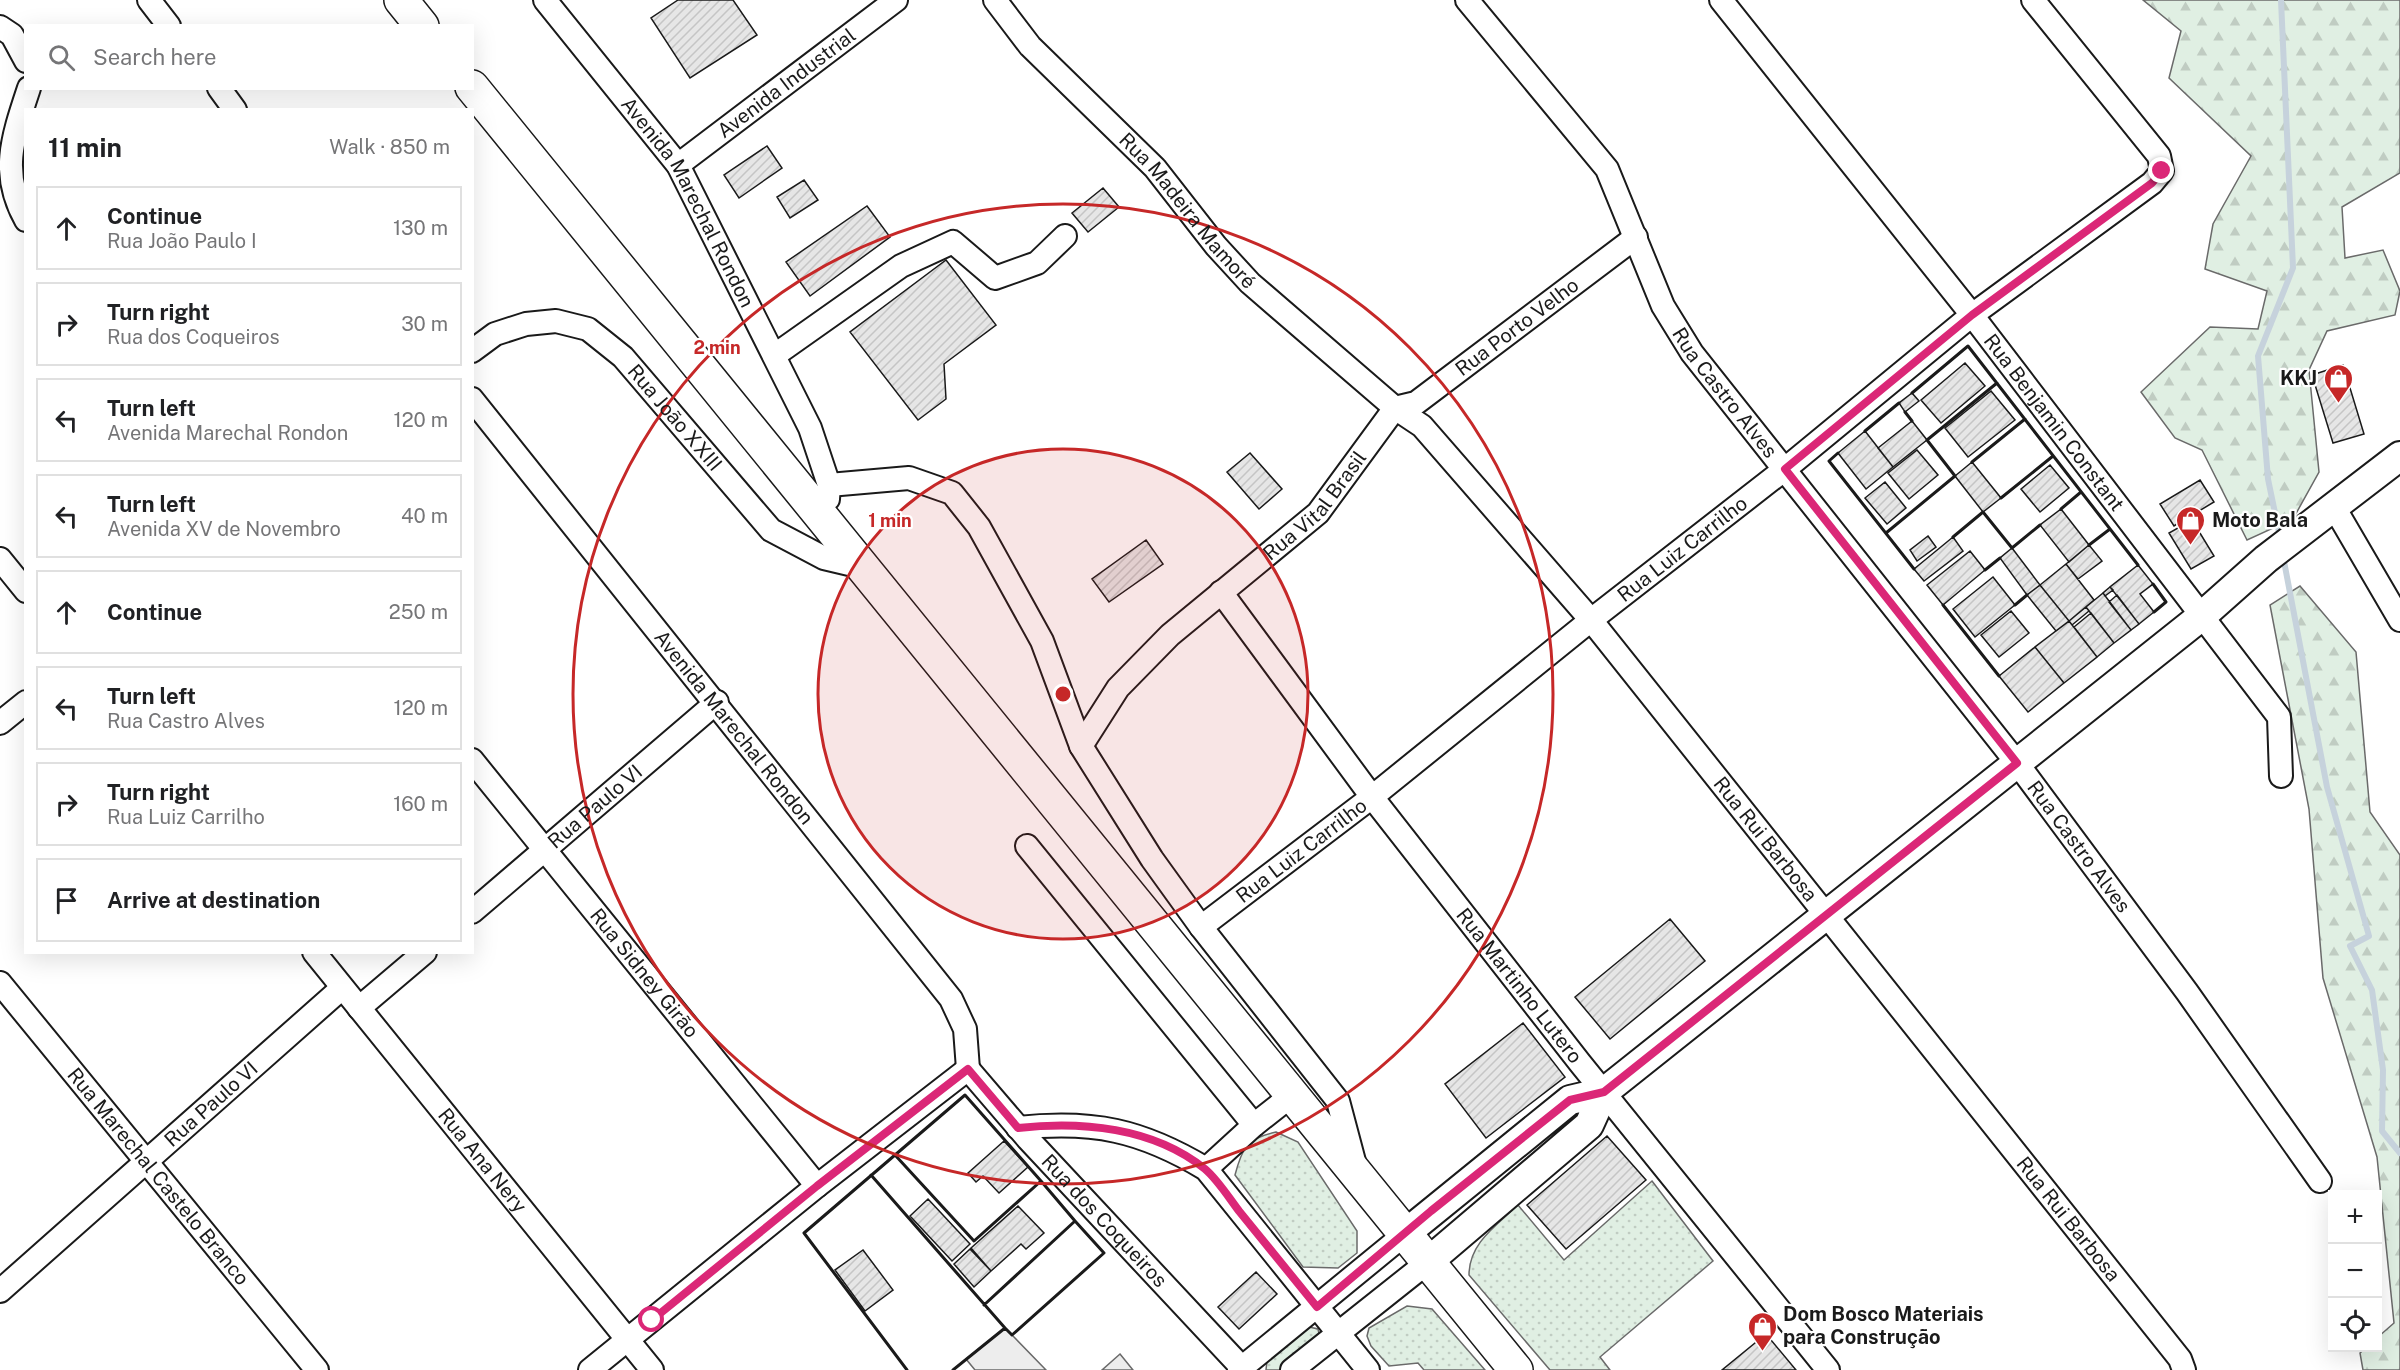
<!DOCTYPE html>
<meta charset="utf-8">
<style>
:root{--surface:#fff;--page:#f2f2f2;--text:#202124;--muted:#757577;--line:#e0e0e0}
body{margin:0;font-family:"Public Sans",sans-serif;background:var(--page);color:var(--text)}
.controls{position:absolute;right:18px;bottom:18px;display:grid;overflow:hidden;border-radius:0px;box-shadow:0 6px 24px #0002}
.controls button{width:54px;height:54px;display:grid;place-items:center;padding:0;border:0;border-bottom:2px solid var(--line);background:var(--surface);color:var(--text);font:30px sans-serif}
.stop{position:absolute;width:18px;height:18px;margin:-14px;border:4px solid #db2777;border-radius:50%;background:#fff}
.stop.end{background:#db2777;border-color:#fff;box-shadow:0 2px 6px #0008}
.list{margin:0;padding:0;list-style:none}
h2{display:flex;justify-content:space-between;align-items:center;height:78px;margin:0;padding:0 24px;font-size:26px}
h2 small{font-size:20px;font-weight:400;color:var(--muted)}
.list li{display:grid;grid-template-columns:39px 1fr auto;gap:18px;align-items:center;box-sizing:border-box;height:84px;margin:0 12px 12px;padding:0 12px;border:2px solid var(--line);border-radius:0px}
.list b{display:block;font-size:22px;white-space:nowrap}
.list p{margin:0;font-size:20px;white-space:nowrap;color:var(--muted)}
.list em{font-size:20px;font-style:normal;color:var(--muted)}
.icon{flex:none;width:33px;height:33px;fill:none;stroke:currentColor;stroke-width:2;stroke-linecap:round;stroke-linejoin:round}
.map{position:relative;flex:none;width:2400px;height:1370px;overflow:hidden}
.search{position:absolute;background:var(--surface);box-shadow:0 6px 24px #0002;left:24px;top:24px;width:450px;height:66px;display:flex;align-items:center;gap:15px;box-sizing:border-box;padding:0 21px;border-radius:0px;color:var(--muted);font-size:22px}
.panel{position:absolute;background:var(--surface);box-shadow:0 6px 24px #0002;left:24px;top:108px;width:450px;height:846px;border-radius:0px}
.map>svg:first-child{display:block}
.grass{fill:url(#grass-dots);stroke:#6a6a6a;stroke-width:1.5}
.forest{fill:url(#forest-firs);stroke:#6a6a6a;stroke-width:1.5}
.parking{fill:#ededed;stroke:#6a6a6a;stroke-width:1.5}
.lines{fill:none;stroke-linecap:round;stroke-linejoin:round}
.stream{stroke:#c6d2dc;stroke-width:6}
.building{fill:url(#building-hatch);stroke:#1a1a1a;stroke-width:1.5}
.minor-casing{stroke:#1a1a1a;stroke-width:26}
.major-casing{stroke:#1a1a1a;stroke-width:32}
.highway-casing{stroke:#1a1a1a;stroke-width:36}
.minor{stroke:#fff;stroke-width:22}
.major{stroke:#fff;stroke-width:28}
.highway{stroke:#fff;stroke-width:33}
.wall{stroke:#1a1a1a;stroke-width:3}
.route{stroke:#db2777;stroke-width:8}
.ring{fill:none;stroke:#c62828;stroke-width:3}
.labels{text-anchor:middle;stroke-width:4.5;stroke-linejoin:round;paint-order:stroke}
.street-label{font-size:20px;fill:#1a1a1a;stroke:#fff}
.poi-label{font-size:20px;font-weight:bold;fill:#1a1a1a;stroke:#fff;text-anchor:start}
.centre{fill:#c62828;stroke:#fff;stroke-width:3}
.ring-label{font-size:18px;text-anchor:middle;font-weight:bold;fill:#c62828;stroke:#fff;stroke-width:4.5;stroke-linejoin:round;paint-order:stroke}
</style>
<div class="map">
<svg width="2400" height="1370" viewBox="0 0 2400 1370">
<defs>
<pattern id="grass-dots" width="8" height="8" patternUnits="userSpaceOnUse" patternTransform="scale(1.5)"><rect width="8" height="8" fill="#e0efe3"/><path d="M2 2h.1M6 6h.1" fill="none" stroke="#c0ccc2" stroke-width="1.8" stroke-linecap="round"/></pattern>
<pattern id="forest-firs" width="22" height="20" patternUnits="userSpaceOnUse" patternTransform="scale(1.5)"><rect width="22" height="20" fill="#e0efe3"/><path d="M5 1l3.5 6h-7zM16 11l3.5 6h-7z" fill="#c0ccc2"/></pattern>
<pattern id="building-hatch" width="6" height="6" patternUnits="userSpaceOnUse" patternTransform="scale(1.5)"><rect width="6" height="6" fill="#e6e6e6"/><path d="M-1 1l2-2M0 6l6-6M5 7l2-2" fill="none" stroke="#c5c5c5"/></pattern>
</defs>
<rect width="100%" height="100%" fill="#fff"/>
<path class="grass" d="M1276 1132 1298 1142 1357 1231V1253L1338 1268 1303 1267 1235 1175C1242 1148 1247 1138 1276 1132Z
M1652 1181 1713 1261 1600 1357 1610 1370H1550L1469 1275C1469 1243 1496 1226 1518 1205L1564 1260Z
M1407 1306 1432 1309 1485 1370H1424L1418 1363 1389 1366 1371 1346 1367 1336 1369 1328Z
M1309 1327 1318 1329 1320 1338 1282 1370H1266L1267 1361Z"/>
<path class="forest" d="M2143 0H2400V173L2342 207 2345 258 2383 250 2400 291 2395 315 2327 331 2309 370 2319 472 2293 519 2247 540 2202 450 2175 438 2141 392 2210 327 2258 329 2267 291 2205 269 2213 224 2251 156 2169 78 2181 31Z
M2300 586 2356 652 2370 812 2400 855V1370H2363L2360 1353 2366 1348H2378V1337L2394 1323 2377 1157 2323 978 2309 809 2270 605Z"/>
<path class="parking" d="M1005 1328 1012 1335 1046 1370H975L966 1359Z
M1120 1354 1133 1370H1102Z"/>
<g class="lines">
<path class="stream" d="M2280 537 2268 479 2258 356 2293 268 2281 0
M2283 556 2327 787 2369 936 2350 946 2372 990 2383 1070 2382 1131 2400 1153"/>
</g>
<path class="building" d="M678 0H733L757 35 690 78 651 18Z
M767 146 782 168 739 198 724 175Z
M804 180 818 200 790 218 777 197Z
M1103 188 1119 207 1088 232 1072 213Z
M867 206 890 237 810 296 786 262Z
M946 260 996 325 944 364 946 399 918 420 850 332Z
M1965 363 1985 386 1941 423 1921 400Z
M2343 365 2364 434 2333 443 2312 375Z
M1991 391 2015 420 1968 457 1945 428Z
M1912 393 1919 401 1905 412 1899 403Z
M1912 421 1927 440 1893 467 1878 448Z
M1865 431 1893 467 1866 489 1838 453Z
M1917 450 1938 475 1909 499 1888 473Z
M1250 453 1282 489 1259 509 1227 472Z
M1972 462 2001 498 1983 512 1955 476Z
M2050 465 2069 488 2040 512 2021 489Z
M2200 480 2214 502 2174 526 2160 504Z
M1885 482 1906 508 1887 524 1865 498Z
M2061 509 2089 545 2069 562 2040 525Z
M2192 520 2214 556 2191 569 2169 533Z
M1928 536 1936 547 1917 561 1910 550Z
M1953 537 1963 551 1924 581 1914 569Z
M1146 540 1163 564 1109 602 1092 579Z
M2089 545 2102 561 2078 579 2066 564Z
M2012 548 2040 585 2027 595 2000 558Z
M1970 551 1985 570 1943 605 1927 585Z
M2066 564 2094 600 2069 621 2040 585Z
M2138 565 2153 584 2140 594 2154 612 2139 624 2110 587Z
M1993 577 2015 605 1975 637 1953 609Z
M2040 585 2069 621 2056 631 2027 595Z
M2110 587 2113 590 2105 596 2103 593Z
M2103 593 2131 630 2114 643 2086 607Z
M2117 595 2139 624 2131 630 2109 602Z
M2086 607 2089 611 2072 625 2069 621Z
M2011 611 2029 633 1999 657 1981 635Z
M2091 613 2114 643 2097 657 2074 627Z
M2069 621 2097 657 2064 683 2035 647Z
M2035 647 2064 683 2028 712 1999 676Z
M1670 919 1705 961 1610 1039 1575 997Z
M1523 1023 1565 1077 1486 1138 1445 1084Z
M1607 1136 1646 1180 1566 1249 1527 1205Z
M1004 1141 1028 1167 999 1193 983 1176 976 1182 968 1173Z
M928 1199 970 1244 952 1261 910 1216Z
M1018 1206 1044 1233 1026 1249 1021 1244 991 1271 971 1248Z
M970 1249 991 1271 974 1287 954 1264Z
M863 1250 893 1290 865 1311 835 1270Z
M1256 1272 1277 1294 1239 1329 1218 1307Z
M1766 1334 1796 1370H1722Z"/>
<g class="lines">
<defs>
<g id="minor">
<path d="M149 0 169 26"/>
<path id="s1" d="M545 0 678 165 810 428 829 485 828 499"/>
<path id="s2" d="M995 0 1030 46 1155 168 1216 246 1250 283 1395 408 1422 426 1591 620 2180 1359 2184 1370"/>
<path id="s3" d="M1467 0 1607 169 1663 306 1692 353 2017 763 2187 992 2320 1181"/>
<path id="s4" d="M1721 0 1972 315 2279 717 2281 776"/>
<path d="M0 27 12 35 26 61"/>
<path d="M219 88 235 110"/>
<path id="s5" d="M678 165 896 0"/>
<path d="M26 220C0 174 12 139 29 88"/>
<path id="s6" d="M472 351 495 334 526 324 556 321 588 329 623 357 771 530 824 558 862 567"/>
<path d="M775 355 901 266 953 242 995 278 1037 263 1065 236"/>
<path id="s7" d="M472 399 951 999 965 1029 968 1069"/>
<path id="s8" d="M1395 408 1416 403 1636 237"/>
<path d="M829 485 909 478 952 493 979 527 1042 641 1081 746 1152 859 1201 927 1338 1101 1355 1165"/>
<path d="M2334 507 2400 620"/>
<path d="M0 559 26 591"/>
<path id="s9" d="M1221 592 1372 797 1580 1063 1828 1370"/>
<path d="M0 723 26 702"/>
<path id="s10" d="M1081 746 1118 688 1170 635 1318 513 1395 408"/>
<path id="s11" d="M472 760 817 1186"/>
<path d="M1027 846 1254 1125"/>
<path id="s12" d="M472 912 717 702"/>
<path id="s13" d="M1201 927 1372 797 1591 620 1785 469 1972 315 2152 183 2162 171 2159 156 2033 0"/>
<path id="s14" d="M314 952 652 1370"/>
<path id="s15" d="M0 983 317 1370"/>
<path d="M359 1008 425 952"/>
<path id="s16" d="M968 1069 1028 1139 1244 1370"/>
<path d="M1018 1128C1093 1120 1141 1130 1206 1169L1368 1370"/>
<path d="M1206 1169 1254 1125 1292 1095"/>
<path id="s17" d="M0 1291 342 988"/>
<path d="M590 1370 817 1186 968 1069"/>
<path d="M1239 1370 1405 1234"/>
<path d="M1292 1370 1428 1262"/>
</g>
<path id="major" d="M1405 1234 1570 1100 1604 1092 2203 615 2266 559 2400 456
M1428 1262 1589 1125 1604 1092"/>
<path id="highway" d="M401 0 422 26
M472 87 1516 1370"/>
</defs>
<use href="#minor" class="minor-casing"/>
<use href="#major" class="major-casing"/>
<use href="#highway" class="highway-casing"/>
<use href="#minor" class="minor"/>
<use href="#major" class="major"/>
<use href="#highway" class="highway"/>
<path class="wall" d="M1912 393 1968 346 2138 565
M1905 412 1912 421
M1865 431 1899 403
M1838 453 1829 461 1914 569
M1972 462 2025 419
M2001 498 2053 456
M2061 509 2081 492
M1886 533 1955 476 1927 440 1997 383
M1953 537 1983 512 2012 548 2040 525
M2089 545 2110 529
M1985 570 2000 558
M2153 584 2166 602 2154 612
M1943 605 1999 676
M2015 605 2027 595
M965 1095 1041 1181 974 1241 895 1155Z
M895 1155 804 1233 907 1370
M871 1175 1005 1328 953 1370
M984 1305 1075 1221 1041 1181
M1005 1328 1012 1335 1104 1253 1075 1221"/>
</g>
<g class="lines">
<path class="route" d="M652 1320 817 1186 968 1069 1018 1128C1081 1121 1153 1127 1205 1169 1218 1180 1229 1198 1239 1211 1265 1243 1291 1275 1317 1307L1431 1211 1570 1100 1604 1092 2017 763 1785 469 1972 315 2152 183 2162 171"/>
</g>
<circle cx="1063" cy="694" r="245" fill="#c62828" fill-opacity=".12"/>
<g class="ring">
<circle cx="1063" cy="694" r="245"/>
<circle cx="1063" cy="694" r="490"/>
</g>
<defs>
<symbol id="shop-pin" viewBox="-11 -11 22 30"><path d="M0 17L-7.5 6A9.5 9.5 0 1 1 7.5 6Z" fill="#c62828" stroke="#fff"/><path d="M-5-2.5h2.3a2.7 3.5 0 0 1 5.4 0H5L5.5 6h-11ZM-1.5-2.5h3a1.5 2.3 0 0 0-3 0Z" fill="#fff"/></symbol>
</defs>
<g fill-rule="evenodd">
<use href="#shop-pin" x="2322" y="362" width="33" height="45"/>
<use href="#shop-pin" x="2174" y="504" width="33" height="45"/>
<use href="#shop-pin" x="1746" y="1310" width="33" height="45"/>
</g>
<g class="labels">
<g class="street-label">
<text dy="7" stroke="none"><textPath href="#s5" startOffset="136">Avenida Industrial</textPath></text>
<text dy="7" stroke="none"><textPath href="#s1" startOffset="249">Avenida Marechal Rondon</textPath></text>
<text dy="7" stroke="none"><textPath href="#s2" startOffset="286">Rua Madeira Mamoré</textPath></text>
<text dy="7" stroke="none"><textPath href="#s8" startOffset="148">Rua Porto Velho</textPath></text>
<text dy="7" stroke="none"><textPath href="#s3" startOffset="474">Rua Castro Alves</textPath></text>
<text dy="7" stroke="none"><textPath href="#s6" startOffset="249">Rua João XXIII</textPath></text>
<text dy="7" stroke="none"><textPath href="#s4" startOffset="538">Rua Benjamin Constant</textPath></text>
<text dy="7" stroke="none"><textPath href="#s10" startOffset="338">Rua Vital Brasil</textPath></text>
<text dy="7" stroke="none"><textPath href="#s13" startOffset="612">Rua Luiz Carrilho</textPath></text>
<text dy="7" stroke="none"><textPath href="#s7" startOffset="420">Avenida Marechal Rondon</textPath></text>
<text dy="7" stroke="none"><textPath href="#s12" startOffset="162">Rua Paulo VI</textPath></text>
<text dy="7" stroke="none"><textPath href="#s2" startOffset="1143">Rua Rui Barbosa</textPath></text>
<text dy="7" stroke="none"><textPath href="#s3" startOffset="1050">Rua Castro Alves</textPath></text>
<text dy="7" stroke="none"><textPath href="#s13" startOffset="126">Rua Luiz Carrilho</textPath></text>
<text dy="7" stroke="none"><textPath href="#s11" startOffset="274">Rua Sidney Girão</textPath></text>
<text dy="7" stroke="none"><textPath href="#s9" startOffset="494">Rua Martinho Lutero</textPath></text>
<text dy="7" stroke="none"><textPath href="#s17" startOffset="282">Rua Paulo VI</textPath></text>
<text dy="7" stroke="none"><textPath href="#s14" startOffset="268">Rua Ana Nery</textPath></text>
<text dy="7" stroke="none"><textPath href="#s15" startOffset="250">Rua Marechal Castelo Branco</textPath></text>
<text dy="7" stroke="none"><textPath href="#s2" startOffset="1629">Rua Rui Barbosa</textPath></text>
<text dy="7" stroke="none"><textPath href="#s16" startOffset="204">Rua dos Coqueiros</textPath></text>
</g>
<g class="poi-label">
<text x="2317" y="385" text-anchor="end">KKJ</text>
<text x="2212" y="527">Moto Bala</text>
<text x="1783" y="1321">Dom Bosco Materiais<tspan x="1783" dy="23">para Construção</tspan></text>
</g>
</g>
<circle cx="1063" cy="694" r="9" class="centre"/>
<g class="ring-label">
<text x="717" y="354">2 min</text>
<text x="890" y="527">1 min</text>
</g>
</svg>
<div class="controls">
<button>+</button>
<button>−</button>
<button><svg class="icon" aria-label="locate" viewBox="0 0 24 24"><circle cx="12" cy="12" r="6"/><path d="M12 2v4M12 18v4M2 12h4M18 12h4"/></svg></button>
</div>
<div class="stop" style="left:652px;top:1320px"></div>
<div class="stop end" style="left:2162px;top:171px"></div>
<div class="search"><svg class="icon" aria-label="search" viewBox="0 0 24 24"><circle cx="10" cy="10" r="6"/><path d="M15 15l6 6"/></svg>Search here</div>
<section class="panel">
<h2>11 min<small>Walk · 850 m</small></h2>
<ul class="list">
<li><svg class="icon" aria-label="ahead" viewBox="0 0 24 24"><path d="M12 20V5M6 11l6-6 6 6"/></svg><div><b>Continue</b><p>Rua João Paulo I</p></div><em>130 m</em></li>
<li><svg class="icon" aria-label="right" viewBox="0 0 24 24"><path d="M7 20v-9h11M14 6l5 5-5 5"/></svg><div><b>Turn right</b><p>Rua dos Coqueiros</p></div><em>30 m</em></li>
<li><svg class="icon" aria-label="left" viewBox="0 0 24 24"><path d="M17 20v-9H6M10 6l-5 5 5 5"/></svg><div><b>Turn left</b><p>Avenida Marechal Rondon</p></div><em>120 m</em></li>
<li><svg class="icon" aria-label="left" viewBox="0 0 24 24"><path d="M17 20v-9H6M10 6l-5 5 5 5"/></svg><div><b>Turn left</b><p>Avenida XV de Novembro</p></div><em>40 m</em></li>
<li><svg class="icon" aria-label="ahead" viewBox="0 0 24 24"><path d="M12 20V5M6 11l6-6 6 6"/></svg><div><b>Continue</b></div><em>250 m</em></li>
<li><svg class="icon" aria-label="left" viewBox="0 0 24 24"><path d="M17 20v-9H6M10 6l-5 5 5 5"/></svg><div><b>Turn left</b><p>Rua Castro Alves</p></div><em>120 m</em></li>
<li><svg class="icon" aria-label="right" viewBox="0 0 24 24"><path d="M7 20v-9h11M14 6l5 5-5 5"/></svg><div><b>Turn right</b><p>Rua Luiz Carrilho</p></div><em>160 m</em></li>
<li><svg class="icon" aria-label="arrive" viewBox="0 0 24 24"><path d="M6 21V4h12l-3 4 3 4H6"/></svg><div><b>Arrive at destination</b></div></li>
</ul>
</section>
</div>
